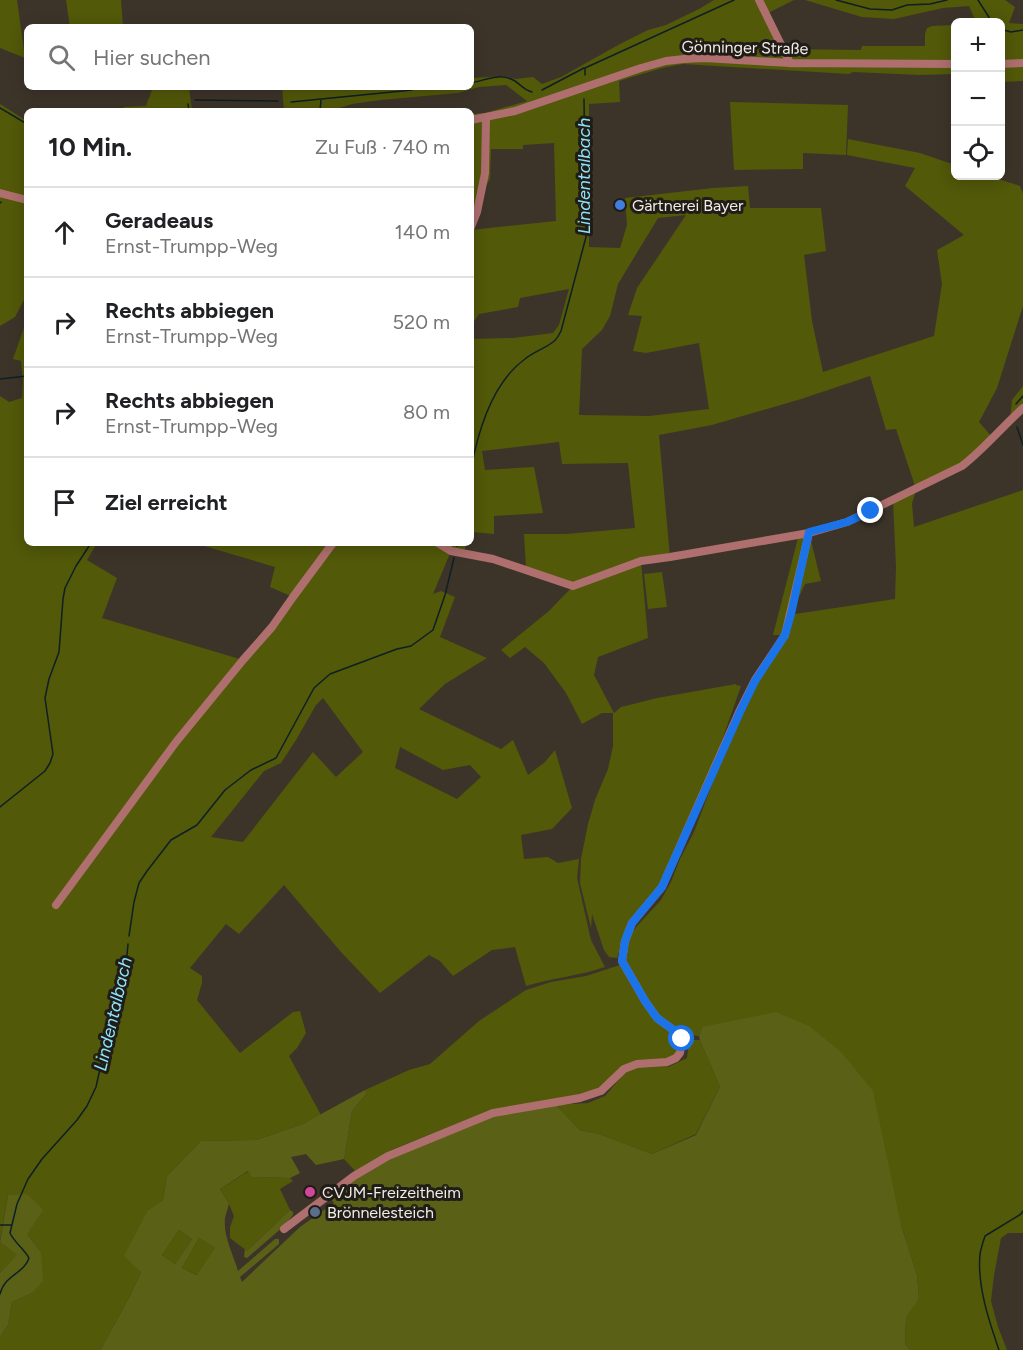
<!DOCTYPE html>
<html lang="de">
<meta charset="utf-8">
<style>
:root{--surface:#fff;--page:#f6f6f6;--text:#202124;--muted:#757577;--line:#e0e0e0}
body{margin:0;font-family:Figtree,sans-serif;background:var(--page);color:var(--text)}
.controls{position:absolute;right:18px;top:18px;display:grid;overflow:hidden;border-radius:9px;box-shadow:0 3px 15px #0003}
.controls button{width:54px;height:54px;display:grid;place-items:center;padding:0;border:0;border-bottom:2px solid var(--line);background:var(--surface);color:var(--text);font:30px sans-serif}
.stop{position:absolute;width:18px;height:18px;margin:-14px;border:4px solid #1a73e8;border-radius:50%;background:#fff}
.stop.end{background:#1a73e8;border-color:#fff;box-shadow:0 2px 6px #0008}
.list{margin:0;padding:0;list-style:none}
h2{display:flex;justify-content:space-between;align-items:center;height:78px;margin:0;padding:0 24px;font-size:26px}
h2 small{font-size:20px;font-weight:400;color:var(--muted)}
.list li{display:grid;grid-template-columns:39px 1fr auto;gap:18px;align-items:center;box-sizing:border-box;height:90px;padding:0 24px;border-top:2px solid var(--line)}
.list b{display:block;font-size:22px;white-space:nowrap}
.list p{margin:0;font-size:20px;white-space:nowrap;color:var(--muted)}
.list em{font-size:20px;font-style:normal;color:var(--muted)}
.icon{flex:none;width:33px;height:33px;fill:none;stroke:currentColor;stroke-width:2;stroke-linecap:round;stroke-linejoin:round}
.map{position:relative;flex:none;width:1023px;height:1350px;overflow:hidden}
.search{position:absolute;background:var(--surface);box-shadow:0 3px 15px #0003;left:24px;top:24px;width:450px;height:66px;display:flex;align-items:center;gap:15px;box-sizing:border-box;padding:0 21px;border-radius:9px;color:var(--muted);font-size:22px}
.panel{position:absolute;background:var(--surface);box-shadow:0 3px 15px #0003;left:24px;top:108px;width:450px;height:438px;border-radius:9px}
.map>svg:first-child{display:block}
.green{fill:#525909;fill-rule:evenodd}
.forest{fill:#5a6117;fill-rule:evenodd}
.lines{fill:none;stroke-linecap:round;stroke-linejoin:round}
.stream{stroke:#0f1f24;stroke-width:1.5}
.minor{stroke:#ae6f6e;stroke-width:8}
.route{stroke:#1a73e8;stroke-width:8}
.shop-dot{fill:#3f7fe0;stroke:#201c18;stroke-width:2}
.hotel-dot{fill:#d1479c;stroke:#201c18;stroke-width:2}
.service-dot{fill:#5c6f8a;stroke:#201c18;stroke-width:2}
.labels{text-anchor:middle;stroke-width:6;stroke-linejoin:round;paint-order:stroke}
.street-label{font-size:16px;fill:#f2ece5;stroke:#201c18}
.poi-label{font-size:16px;fill:#f2ece5;stroke:#201c18;text-anchor:start}
.water-label{font-size:18px;font-style:italic;fill:#8de4fb;stroke:#201c18}
</style>
<div class="map">
<svg width="1023" height="1350" viewBox="0 0 1023 1350">
<rect width="100%" height="100%" fill="#3d3429"/>
<path class="green" d="M0 0H17L25 58 0 48Z
M66 0H121L123 26 70 27Z
M714 0H794L766 14 784 49 861 50 862 46H925V34L927 28 932 26 955 25V74L920 75 853 72 849 74 683 64 662 68 619 81 620 102 589 104V247L620 248 627 225 625 198 713 188 748 186 750 208H821L826 251 804 255 812 321 823 372 934 336 942 284 937 250 964 235 905 186 915 168 847 155 848 139 920 153 955 165 956 176H989L1020 186 1023 194V306L997 388 979 422 992 437 977 454 916 489 912 504 914 527 1023 490V1233H1008L1001 1238 994 1275 991 1301 998 1327 1007 1350H910L905 1344 906 1318 919 1297 917 1275 901 1225 702 1027 699 1036 684 1034 674 1028 661 1018 652 1006 625 961 628 938 637 926 661 900 671 882 680 859 694 832 714 779 740 718 760 677 788 634 795 614 895 599 896 566 893 500 916 489 896 429 886 430 870 376 801 399 712 425 659 435 670 557 641 561 648 638 598 657 594 675 614 713 621 707 657 698 736 684V685L741 686 719 749 660 887 628 924 617 958 609 957 604 950 592 914 591 928 580 883 581 859 588 824 595 800 608 769 613 746V713H602L582 724 566 693 544 663 525 647 510 658 501 650 549 611 573 586 526 569 524 534H566L635 528 628 463 562 464 559 442 482 451 485 470 534 467 543 513 494 516V534L471 532V339L513 338 553 333 559 325 569 289 520 298 518 307 479 314 471 326V230L556 221 554 143 523 145V149H491L490 179 480 196 471 227V114L485 113 527 101 506 85 479 87 458 93 380 100 352 104 330 111H284L282 87H471V78L504 76 516 79 533 77 542 84 561 77 620 44 648 30 666 25 699 9ZM686 215 637 288 628 315 642 316 633 351 646 353 699 343 709 409 649 416 579 415 582 349 602 330 610 316 618 284 658 218Z
M805 0H1005L1015 7 1009 23 1023 24V81L1001 82 1000 22H976L969 6 943 8 894 19 862 17Z
M153 87H189L192 111H123L124 107 146 106Z
M730 102 848 105 846 155 803 153V169L734 170Z
M0 104 27 121V294L15 317 0 326Z
M27 319V543H97L87 560 117 578 102 618 243 660 293 597 270 587 275 567 194 543H466L464 554 451 551 433 594 441 591 455 597 440 637 487 658 445 684 419 709 501 749 513 740 528 775 545 762 555 750 572 808 552 829 521 835 524 859 548 857 558 863 579 859 577 878 591 940 605 967C579 976 552 978 526 986L515 947 492 950 453 976 440 961 429 955 380 993 341 952 284 885 239 934 226 924 190 968 202 976V983L197 1000 240 1053 293 1012 300 1011 306 1033 297 1048 289 1056 321 1115 303 1124 256 1140 201 1141 167 1176 163 1200 148 1210 141 1272 130 1296 101 1349 99 1350H0V1337L8 1325 12 1302 32 1293 41 1252 27 1234 8 1195 0 1240V396L9 402 22 398 23 382 21 361 13 359ZM323 698 363 752 336 777 313 752 243 842 211 837 264 771 281 763 296 740 316 705ZM400 747 443 770 470 765 481 777 457 799 395 768Z
M1023 386V408L1010 420 1012 400Z
M809 533 821 581 805 584 791 614 785 635H773L799 534Z
M662 572 667 607 648 609 644 574Z
M620 965 678 1039 679 1046 675 1056 663 1060 631 1062 605 1084 593 1091 559 1100 493 1109 391 1150 355 1171 344 1159 352 1111 367 1093 365 1090 409 1070 430 1064 479 1021 526 990 551 982 586 976Z
M688 1040H700L720 1087 696 1134 652 1154 602 1135 580 1130 556 1105 588 1103 605 1096 622 1076 635 1066 666 1064 668 1067 687 1058 688 1049 685 1043Z
M249 1171 252 1177 290 1178 293 1181 280 1189 290 1210 247 1251 230 1238V1227L234 1216 229 1204 220 1189Z
M179 1230 192 1239 175 1264 162 1255Z
M199 1238 215 1248 198 1275 182 1268Z
M0 1242 18 1255 0 1273Z"/>
<path class="forest" d="M776 1012 809 1026 841 1052 873 1091 901 1225 917 1275 919 1298 906 1318 905 1344 910 1350H99L101 1349 130 1296 141 1272 124 1256 148 1210 163 1200 167 1176 201 1141 256 1140 303 1124 365 1090 367 1093 352 1111 344 1159 316 1165 306 1154 291 1157 300 1173 290 1178 252 1177 248 1171 220 1189 229 1204C228 1208 226 1213 225 1218 223 1236 233 1254 238 1271L275 1239H279V1244L240 1277 242 1282 300 1227 334 1203 329 1196 393 1156 490 1116 556 1105 580 1130 602 1135 652 1154 696 1135 720 1087 700 1040 699 1036 702 1027ZM179 1230 192 1239 175 1264 162 1255ZM199 1238 215 1248 197 1275 182 1268Z
M27 1194 43 1210 27 1234 41 1252 43 1281 32 1293 12 1302 8 1325 0 1337V1273L17 1255 0 1242 8 1195Z
M290 1210 293 1212V1215L284 1226 247 1258 244 1257 245 1249 247 1251Z"/>
<g class="lines">
<path class="stream" d="M836 0 870 9 892 10 907 5 930 4 947 0
M978 0 992 22
M1000 29 1011 32 1023 30
M585 75V68L734 0
M471 83C486 80 501 72 515 81 521 85 524 90 532 92
M423 88 435 87
M542 90 584 68
M195 100 278 101
M291 102 412 90
M188 104 189 111
M0 108 27 124
M320 111 321 100
M0 203 1 202
M0 379 27 376
M1016 404 1023 396
M1017 427 1023 445
M471 469C478 431 492 383 525 359 533 352 544 349 553 342 556 340 559 335 561 331L586 237 584 99
M457 546 458 543
M0 807 45 771 50 763 53 754 45 698 49 679 59 652 63 599 65 588 76 566 91 543
M129 936 134 902 139 883 147 871 171 840 197 825 225 790 251 770 276 758 314 688 330 674 397 649 411 646 433 630 445 595 454 558
M0 1225H11
M0 1294C5 1274 24 1274 29 1258 24 1249 14 1242 10 1233L17 1204 28 1179 42 1159 77 1120 87 1106 96 1087 107 1037 122 984 119 970 122 963 127 955 128 944
M999 1350C989 1321 977 1286 980 1254 981 1248 983 1242 985 1236L1021 1214 1023 1211"/>
<path class="minor" d="M759 0 790 63
M1000 64 1023 63
M471 120 515 111 641 68 666 61 684 59 704 58 790 63 956 64
M0 193 27 200
M471 227 477 212 485 173 486 118
M438 543 451 551 493 559 573 586 641 561 670 557 809 533 847 522 962 466C984 449 1002 427 1023 408
M56 905 176 742 243 660 272 627 293 597 333 543
M284 1229 354 1176 388 1156 493 1113 580 1098 601 1091 624 1069 637 1064 667 1062 676 1058 680 1053 682 1039 679 1034 657 1018 645 1001 622 961 625 941 632 923 662 887 739 712 755 680 785 635 809 533"/>
</g>
<g class="lines">
<path class="route" d="M682 1039 679 1034 657 1018 645 1001 622 961 625 941 632 923 662 887 740 712 755 681 785 635 791 614 809 532 847 522 871 511"/>
</g>
<circle class="shop-dot" cx="620" cy="205" r="6"/>
<circle class="hotel-dot" cx="310" cy="1192" r="6"/>
<circle class="service-dot" cx="315" cy="1212" r="6"/>
<g class="labels">
<g class="street-label">
<text transform="translate(745 47) rotate(1)" y="6">Gönninger Straße</text>
</g>
<g class="poi-label">
<text x="632" y="211">Gärtnerei Bayer</text>
<text x="322" y="1198">CVJM-Freizeitheim</text>
<text x="327" y="1218">Brönnelesteich</text>
</g>
<g class="water-label">
<text transform="translate(584 176) rotate(-90)" y="6">Lindentalbach</text>
<text transform="translate(113 1014) rotate(-77)" y="6">Lindentalbach</text>
</g>
</g>
</svg>
<div class="controls">
<button>+</button>
<button>−</button>
<button><svg class="icon" aria-label="locate" viewBox="0 0 24 24"><circle cx="12" cy="12" r="6"/><path d="M12 2v4M12 18v4M2 12h4M18 12h4"/></svg></button>
</div>
<div class="stop" style="left:682px;top:1039px"></div>
<div class="stop end" style="left:871px;top:511px"></div>
<div class="search"><svg class="icon" aria-label="search" viewBox="0 0 24 24"><circle cx="10" cy="10" r="6"/><path d="M15 15l6 6"/></svg>Hier suchen</div>
<section class="panel">
<h2>10 Min.<small>Zu Fuß · 740 m</small></h2>
<ul class="list">
<li><svg class="icon" aria-label="ahead" viewBox="0 0 24 24"><path d="M12 20V5M6 11l6-6 6 6"/></svg><div><b>Geradeaus</b><p>Ernst-Trumpp-Weg</p></div><em>140 m</em></li>
<li><svg class="icon" aria-label="right" viewBox="0 0 24 24"><path d="M7 20v-9h11M14 6l5 5-5 5"/></svg><div><b>Rechts abbiegen</b><p>Ernst-Trumpp-Weg</p></div><em>520 m</em></li>
<li><svg class="icon" aria-label="right" viewBox="0 0 24 24"><path d="M7 20v-9h11M14 6l5 5-5 5"/></svg><div><b>Rechts abbiegen</b><p>Ernst-Trumpp-Weg</p></div><em>80 m</em></li>
<li><svg class="icon" aria-label="arrive" viewBox="0 0 24 24"><path d="M6 21V4h12l-3 4 3 4H6"/></svg><div><b>Ziel erreicht</b></div></li>
</ul>
</section>
</div>
